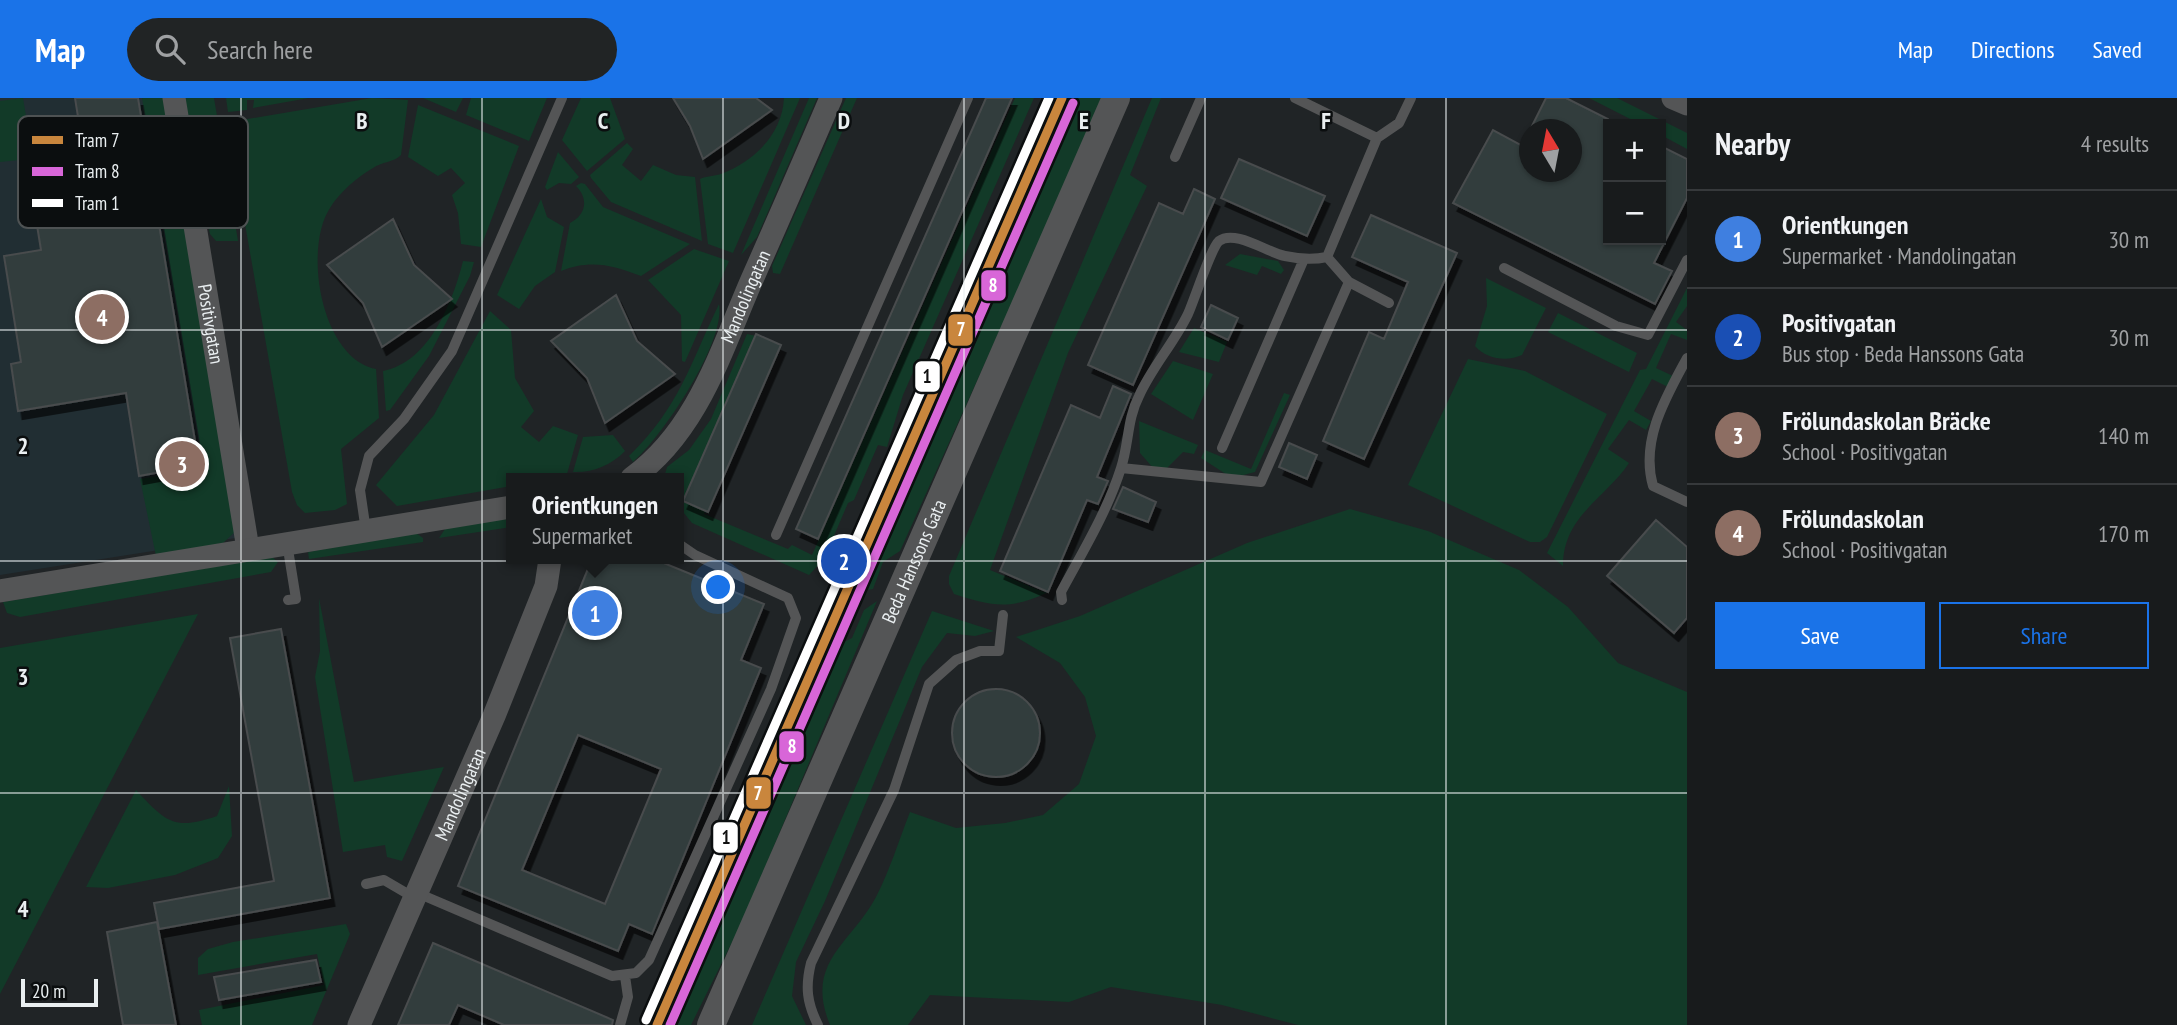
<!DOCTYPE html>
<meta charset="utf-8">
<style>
:root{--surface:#181b1c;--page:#212425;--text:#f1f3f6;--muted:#9fa1a3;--line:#36393b;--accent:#1a73e8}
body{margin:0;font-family:"PT Sans Narrow",sans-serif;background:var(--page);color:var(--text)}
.controls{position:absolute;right:21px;top:21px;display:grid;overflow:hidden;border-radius:0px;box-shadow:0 2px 5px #0004}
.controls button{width:63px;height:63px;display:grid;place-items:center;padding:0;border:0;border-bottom:2px solid var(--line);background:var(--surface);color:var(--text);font:35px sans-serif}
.compass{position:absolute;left:1519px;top:21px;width:63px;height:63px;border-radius:50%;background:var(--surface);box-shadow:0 2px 5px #0004;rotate:350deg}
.scale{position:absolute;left:21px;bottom:18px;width:77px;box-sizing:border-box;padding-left:7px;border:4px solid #eaeff1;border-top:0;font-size:19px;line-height:24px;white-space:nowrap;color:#eaeff1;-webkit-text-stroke:5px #0b0e0f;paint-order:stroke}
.you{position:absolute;left:719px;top:490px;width:24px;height:24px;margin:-18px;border:5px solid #fff;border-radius:50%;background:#1a73e8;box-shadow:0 0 0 10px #1a73e833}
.badge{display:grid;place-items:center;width:46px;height:46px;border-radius:50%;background:var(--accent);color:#fff;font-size:23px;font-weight:700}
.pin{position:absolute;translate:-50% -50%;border:4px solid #fff;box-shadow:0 2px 7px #0006}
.popup{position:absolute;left:506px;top:375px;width:178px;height:91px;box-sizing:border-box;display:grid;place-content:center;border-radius:0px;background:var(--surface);filter:drop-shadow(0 2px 5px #0005);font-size:23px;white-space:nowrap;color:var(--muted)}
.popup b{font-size:26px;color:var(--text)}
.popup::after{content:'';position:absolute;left:50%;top:100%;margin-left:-14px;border:14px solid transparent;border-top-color:var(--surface)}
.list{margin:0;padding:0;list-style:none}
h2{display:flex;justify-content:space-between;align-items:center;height:91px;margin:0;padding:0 28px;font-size:30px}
h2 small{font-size:23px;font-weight:400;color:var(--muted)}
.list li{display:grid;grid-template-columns:46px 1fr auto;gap:21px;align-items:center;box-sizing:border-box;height:98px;padding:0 28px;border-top:2px solid var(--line)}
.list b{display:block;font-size:26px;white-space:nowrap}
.list p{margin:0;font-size:23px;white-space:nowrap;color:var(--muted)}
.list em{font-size:23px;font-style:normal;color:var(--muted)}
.actions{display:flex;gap:14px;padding:21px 28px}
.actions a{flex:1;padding:16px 0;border:2px solid var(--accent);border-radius:0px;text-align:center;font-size:24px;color:var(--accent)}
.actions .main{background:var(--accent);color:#fff}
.icon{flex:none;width:38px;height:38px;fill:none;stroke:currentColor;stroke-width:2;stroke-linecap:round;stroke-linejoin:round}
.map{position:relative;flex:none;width:1687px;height:927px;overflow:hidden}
header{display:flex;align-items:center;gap:42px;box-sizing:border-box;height:98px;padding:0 35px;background:var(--accent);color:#fff}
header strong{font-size:33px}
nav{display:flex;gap:38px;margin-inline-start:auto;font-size:24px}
.search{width:490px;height:63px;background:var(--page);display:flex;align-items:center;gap:18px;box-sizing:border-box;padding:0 24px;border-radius:38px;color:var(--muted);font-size:26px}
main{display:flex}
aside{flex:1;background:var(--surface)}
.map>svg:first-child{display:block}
.built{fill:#212e33}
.green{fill:#123a28}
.building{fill:#323e3e;stroke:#484c4d;stroke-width:2;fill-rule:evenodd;filter:url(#shadow)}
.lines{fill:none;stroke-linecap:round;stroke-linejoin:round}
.service{stroke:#545556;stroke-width:10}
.minor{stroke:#545556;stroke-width:23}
.tertiary{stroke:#545556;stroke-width:28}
.tram-1-casing{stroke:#0b0e0f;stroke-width:14}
.tram-2-casing{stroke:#0b0e0f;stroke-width:14}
.tram-3-casing{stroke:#0b0e0f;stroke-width:14}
.tram-1{stroke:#c9863d;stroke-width:9}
.tram-2{stroke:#d866d8;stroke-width:9}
.tram-3{stroke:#fff;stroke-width:9}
.grid{fill:none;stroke:#eaeff1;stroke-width:2;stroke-opacity:0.55}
.labels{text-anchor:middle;stroke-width:5;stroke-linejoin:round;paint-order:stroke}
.street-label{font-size:19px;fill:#eaeff1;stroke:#0b0e0f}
.key{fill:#0b0e0f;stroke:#4e5253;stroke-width:2}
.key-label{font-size:19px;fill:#eaeff1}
.grid-label{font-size:23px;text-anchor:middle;font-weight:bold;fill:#eaeff1;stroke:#0b0e0f;stroke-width:5;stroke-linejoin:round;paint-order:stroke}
.line-badge{stroke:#0b0e0f;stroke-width:2.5}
.badge-label{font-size:19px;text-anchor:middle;font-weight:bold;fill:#fff}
.pale-badge-label{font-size:19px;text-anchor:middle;font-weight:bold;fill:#111}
</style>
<header>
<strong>Map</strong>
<div class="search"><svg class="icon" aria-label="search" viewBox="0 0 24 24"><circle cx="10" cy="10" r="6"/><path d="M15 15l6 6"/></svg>Search here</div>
<nav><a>Map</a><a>Directions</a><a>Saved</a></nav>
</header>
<main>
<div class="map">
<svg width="1687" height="927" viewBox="0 0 1687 927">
<defs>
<filter id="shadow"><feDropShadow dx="4.5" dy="8" stdDeviation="0" flood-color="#0009"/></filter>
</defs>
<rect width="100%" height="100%" fill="#202426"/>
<path class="built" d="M0 0H165L242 439 0 477Z"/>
<path class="green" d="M23 0 27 24 20 62 0 64V3Z
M142 0H167L238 431 223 445 156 458 140 381 204 370Z
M183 0H214L238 143H216L210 136Z
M226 0H309L253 10 254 2H247V12L228 14Z
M372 0 408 2 401 57C395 64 381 64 373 70 357 79 339 95 330 110 303 151 321 260 376 271L379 320 341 351 347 406 335 412 305 415 297 407 292 394 228 29 230 24Z
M423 0H463L456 14Z
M471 0H547L529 43 466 17Z
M581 0H610L625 41 587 73 562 42Z
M784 0H800L733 155 708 146 700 81C706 78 714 78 721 76 754 63 782 37 784 0Z
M809 0H817L757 139 741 157Z
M846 0H857L780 176 773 175 772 168Z
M1015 0H1034L903 297 887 349 878 347 854 402 848 405 824 461 809 477 692 425 679 409V380H664L667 369 689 352 711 321 747 236 756 238 704 416 788 451 792 447 812 457Z
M1074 0H1105L900 453 883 464 873 491 861 493Z
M1152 0H1161L1130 77 1147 88 1068 255 990 472 1046 495C1011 512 990 508 954 496L949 486V478Z
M1589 0H1617L1687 35V51L1661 37V26H1640Z
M418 7 519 48 481 149 461 146 458 115 452 97 465 85 451 70 438 78 408 59Z
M627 45 633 51 622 67 641 83 653 67 676 77 695 79 702 143 611 104 591 80 590 77Z
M558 54 579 79 571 86 559 85 547 92 545 89Z
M581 85 585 86 603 109 690 146 641 178C613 167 590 161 561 173L570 125C586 117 589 101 576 88Z
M541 101 547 119 564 129 555 174 535 188 519 211 497 197Z
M694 151 729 163 685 264 682 263 681 217 648 182Z
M1240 156 1278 163 1284 172 1281 176 1262 168 1257 177 1225 167Z
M463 163 474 164 470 178 429 258 390 312 386 313 383 273C430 264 453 203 463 163Z
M1486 180 1546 210 1522 257C1507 264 1486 261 1475 248L1487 208Z
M1687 190V208L1676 224 1687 232V242L1671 236 1656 270 1673 278 1668 289 1652 281 1634 313 1651 323 1646 332 1629 322 1608 351 1629 365C1605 401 1563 418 1563 468L1547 455 1640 272 1646 271Z
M719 206C726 244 662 339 633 364L629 358C680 308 689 268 719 206Z
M490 213 511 232 515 280 534 313 521 329 539 344 553 328 578 337 567 376 511 380V388L397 408 376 387 434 317Z
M1558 215 1637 255 1629 274 1548 234Z
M1194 230 1227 244 1219 264 1179 254Z
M1468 261 1525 273 1607 316 1547 439 1540 444H1530L1408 387Z
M1173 263 1213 276 1193 322 1151 296Z
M1284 295 1290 297 1255 374 1232 380 1201 360 1205 352 1251 371Z
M1139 323 1198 347 1194 356 1183 354 1165 372 1154 371 1140 355Z
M613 337 625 353C612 367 592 375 573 374L583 339Z
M1350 411 1428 433 1519 472 1568 509 1618 565 1687 594V927H1298L1222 907 1111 889 1069 904 930 897 908 927H830C804 864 851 846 876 799 890 772 899 742 910 714L956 730 1005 725 1043 717 1079 686 1096 638 1085 599 1060 565 1016 539 1080 518 1247 445Z
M503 421 511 423V429L439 440 445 431Z
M416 435 423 440V444L309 461 308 454Z
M272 459 278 464 271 474 20 519 7 515 3 504Z
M319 500 354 684 444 669 402 763 387 759 385 747 343 754 315 579 320 553Z
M877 503 742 824 691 927H671L796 641 807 629 844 544 852 540 864 512Z
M932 513 994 533 975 538 947 535 922 569 825 803 796 864 792 898 806 927H752Z
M198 516 0 896V550Z
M229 688 232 738 218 760 175 777 108 790 86 789 136 692C166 724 174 733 217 718Z
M346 826 350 836 312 927H202L199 912 324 887 317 856 198 877V860L208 851 233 844Z"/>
<path class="building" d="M75 0H138L199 367 139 378 126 295 18 313 11 266 21 264 4 158 41 152 30 84 87 75Z
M673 0H756L772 12 703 61 690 28Z
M986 0H1012L818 441 796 431Z
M1546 0H1566L1608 21V142H1661V48L1687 61V100L1654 165 1672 173 1655 206 1453 105 1493 32 1530 52V74H1572V32H1530Z
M1239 61 1325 98 1307 138 1221 100Z
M1194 91 1215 101 1133 287 1088 267 1159 105 1183 116Z
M1371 117 1457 155 1364 361 1323 343 1369 234 1384 241 1408 184 1352 159Z
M393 121 414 167 452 201 382 249 363 205 327 167Z
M616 197 637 243 675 276 605 325 587 280 551 243Z
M1211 207 1238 220 1228 242 1201 229Z
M756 236 781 247 708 414 683 403Z
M1113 288 1131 296 1097 379 1108 383 1098 406 1087 402 1048 494 1000 473 1071 307 1100 320Z
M1289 345 1317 357 1307 381 1279 369Z
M1123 389 1156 404 1148 424 1113 411Z
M1656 422 1687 449V520L1674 535 1607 478Z
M592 461H654L764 506 741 562 761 570 652 836 629 826 618 853 458 788ZM578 637 661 671 605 806 522 772Z
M281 531 330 800 159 831 154 805 274 783 230 540Z
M952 635a44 44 0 1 1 88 0a44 44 0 1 1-88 0Z
M157 824 176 927H123L107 834Z
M433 845 613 922 612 927H504L458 907 449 927H398Z
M316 862 321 884 219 902 214 879Z"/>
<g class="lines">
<path class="service" d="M1295 0 1377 40
M1175 59 1201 0
M1327 159 1377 40 1399 25 1411 0
M1504 170 1616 228 1648 237 1687 162
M1687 260C1666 299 1640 342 1653 388L1687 404
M1222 350 1304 161
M1121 370 1261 384 1349 184
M366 433 360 392 369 358 404 321 452 253 562 0
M776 437 968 0
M287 445 296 501 288 502
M1062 502 1061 494C1083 453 1107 414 1121 370 1129 346 1127 321 1139 298 1152 269 1174 245 1188 216 1194 203 1211 150 1219 143 1235 131 1268 155 1285 158 1299 161 1313 162 1327 159L1349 184 1389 205
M366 786 384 782 413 799
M415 794 612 878 636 875 649 862 771 591 796 520 788 500 695 457 679 446
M620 927 628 899 625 878
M818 927C807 905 805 889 811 865L894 692 929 586 956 562 980 553H999L1003 517"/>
<g class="minor">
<path id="s1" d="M174 0 248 451"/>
<path d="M1673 0 1687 6"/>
<path id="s2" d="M632 380C699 332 722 249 754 177 780 118 806 59 831 0"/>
<path d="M0 493 511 409"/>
<path id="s3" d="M359 927 494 618 546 488 550 461"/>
</g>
<path class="tertiary" id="s4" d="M711 927 1116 0"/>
<defs>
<path id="tram-1" d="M657 927 1062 0"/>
<path id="tram-2" d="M670 927 1073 5"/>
<path id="tram-3" d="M646 922 1049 0"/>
</defs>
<use href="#tram-1" class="tram-1-casing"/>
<use href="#tram-2" class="tram-2-casing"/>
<use href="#tram-3" class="tram-3-casing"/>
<use href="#tram-1" class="tram-1"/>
<use href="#tram-2" class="tram-2"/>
<use href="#tram-3" class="tram-3"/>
</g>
<path class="grid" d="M241 0V927M482 0V927M723 0V927M964 0V927M1205 0V927M1446 0V927M0 232H1687M0 463H1687M0 695H1687"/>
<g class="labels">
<g class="street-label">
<text dy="7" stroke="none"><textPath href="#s2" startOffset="217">Mandolingatan</textPath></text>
<text dy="7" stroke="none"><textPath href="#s1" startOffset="229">Positivgatan</textPath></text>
<text dy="7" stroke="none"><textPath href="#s4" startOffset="506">Beda Hanssons Gata</textPath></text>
<text dy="7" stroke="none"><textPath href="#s3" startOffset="252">Mandolingatan</textPath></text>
</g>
</g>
<rect x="18" y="18" width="230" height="112" rx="10" class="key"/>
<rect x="32" y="38" width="31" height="8" fill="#c9863d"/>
<rect x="32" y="69" width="31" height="9" fill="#d866d8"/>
<rect x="32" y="101" width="31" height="8" fill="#fff"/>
<g class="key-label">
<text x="75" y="49">Tram 7</text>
<text x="75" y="80">Tram 8</text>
<text x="75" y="112">Tram 1</text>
</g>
<g class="grid-label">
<text x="362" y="31">B</text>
<text x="603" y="31">C</text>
<text x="844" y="31">D</text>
<text x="1084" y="31">E</text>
<text x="1326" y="31">F</text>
<text x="23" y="356">2</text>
<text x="23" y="587">3</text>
<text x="23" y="819">4</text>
</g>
<g class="line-badge">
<rect x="980" y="171" width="27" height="33" rx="7" fill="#d866d8"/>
<rect x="947" y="215" width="27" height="34" rx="7" fill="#c9863d"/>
<rect x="914" y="262" width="27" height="33" rx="7" fill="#fff"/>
<rect x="778" y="632" width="27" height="33" rx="7" fill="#d866d8"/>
<rect x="745" y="678" width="27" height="34" rx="7" fill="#c9863d"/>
<rect x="712" y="723" width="27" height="33" rx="7" fill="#fff"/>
</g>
<g class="badge-label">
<text x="993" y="194">8</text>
<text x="961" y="238">7</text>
<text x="792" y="655">8</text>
<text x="758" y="702">7</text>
</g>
<g class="pale-badge-label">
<text x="927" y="285">1</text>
<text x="726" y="746">1</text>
</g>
</svg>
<div class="controls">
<button>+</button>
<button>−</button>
</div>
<svg class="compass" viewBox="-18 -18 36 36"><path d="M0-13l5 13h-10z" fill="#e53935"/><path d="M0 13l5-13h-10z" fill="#9fa1a3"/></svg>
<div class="scale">20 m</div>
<div class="you"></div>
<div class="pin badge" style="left:595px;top:515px;background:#3f7fe0">1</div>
<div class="popup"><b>Orientkungen</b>Supermarket</div>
<div class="pin badge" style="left:844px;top:463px;background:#1a4fb4">2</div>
<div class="pin badge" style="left:182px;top:366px;background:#8d6e63">3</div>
<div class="pin badge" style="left:102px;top:219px;background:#8d6e63">4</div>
</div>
<aside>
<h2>Nearby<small>4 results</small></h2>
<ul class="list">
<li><span class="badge" style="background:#3f7fe0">1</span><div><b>Orientkungen</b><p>Supermarket · Mandolingatan</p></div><em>30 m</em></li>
<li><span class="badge" style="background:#1a4fb4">2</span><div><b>Positivgatan</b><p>Bus stop · Beda Hanssons Gata</p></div><em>30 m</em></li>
<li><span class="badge" style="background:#8d6e63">3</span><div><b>Frölundaskolan Bräcke</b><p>School · Positivgatan</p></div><em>140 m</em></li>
<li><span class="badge" style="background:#8d6e63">4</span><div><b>Frölundaskolan</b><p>School · Positivgatan</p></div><em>170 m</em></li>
</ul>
<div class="actions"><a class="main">Save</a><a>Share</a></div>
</aside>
</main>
